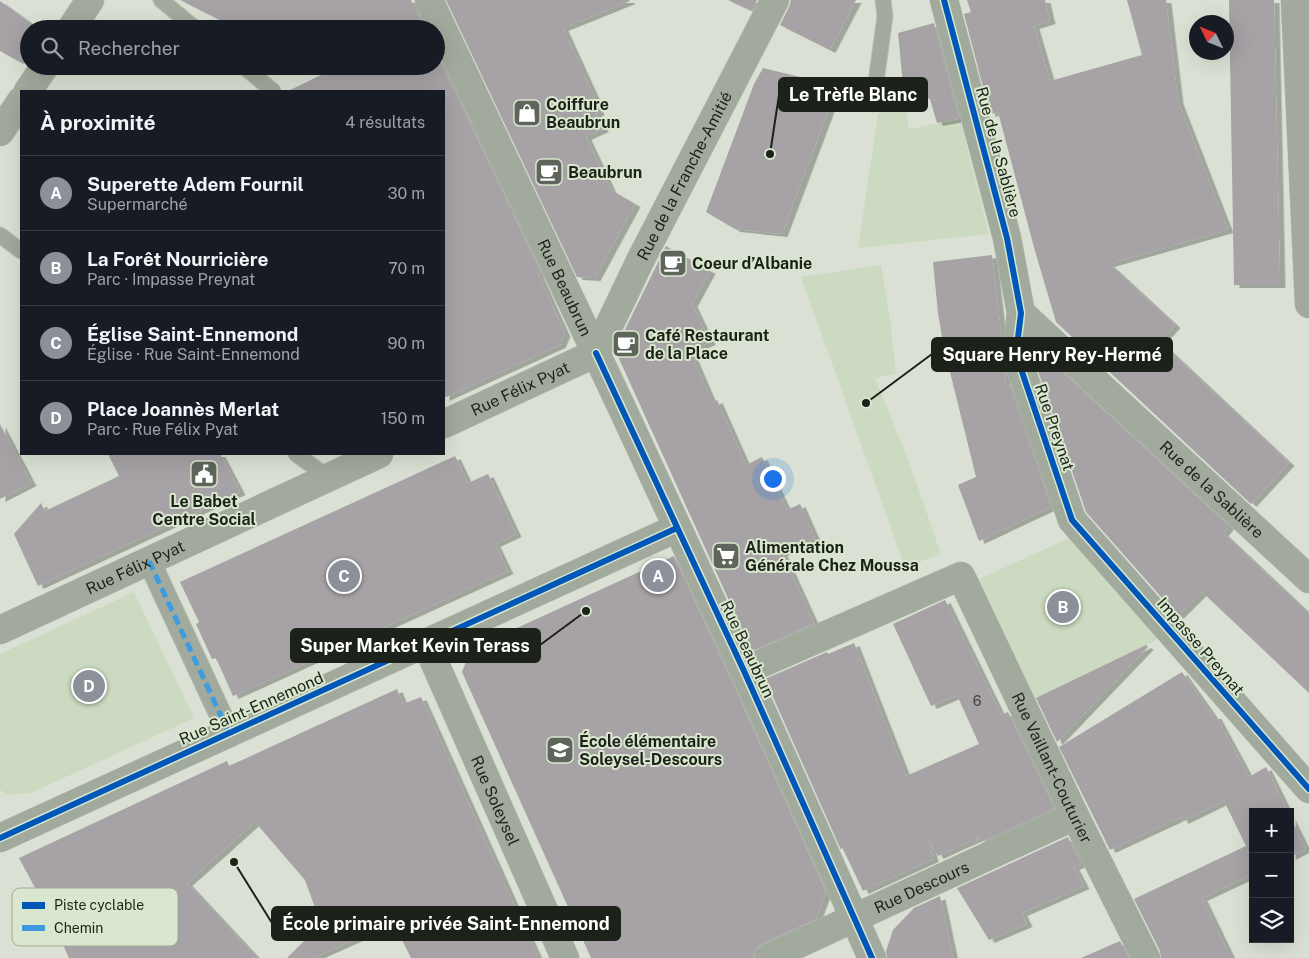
<!DOCTYPE html>
<html lang="fr">
<meta charset="utf-8">
<style>
:root{--surface:#171b24;--page:#242831;--text:#f1f3f6;--muted:#9ea1a6;--line:#363941;--accent:#8c9099}
body{margin:0;font-family:"Public Sans",sans-serif;background:var(--page);color:var(--text)}
.controls{position:absolute;right:15px;bottom:15px;display:grid;overflow:hidden;border-radius:0px;box-shadow:0 5px 20px #0002}
.controls button{width:45px;height:45px;display:grid;place-items:center;padding:0;border:0;border-bottom:1px solid var(--line);background:var(--surface);color:var(--text);font:25px sans-serif}
.compass{position:absolute;left:1189px;top:15px;width:45px;height:45px;border-radius:50%;background:var(--surface);box-shadow:0 5px 20px #0002;rotate:313deg}
.you{position:absolute;left:772px;top:478px;width:18px;height:18px;margin:-12px;border:4px solid #fff;border-radius:50%;background:#1a73e8;box-shadow:0 0 0 8px #1a73e833}
.badge{display:grid;place-items:center;width:32px;height:32px;border-radius:50%;background:var(--accent);color:#fff;font-size:16px;font-weight:700}
.pin{position:absolute;translate:-50% -50%;border:2px solid #fff;box-shadow:0 1px 5px #0006}
.list{margin:0;padding:0;list-style:none}
h2{display:flex;justify-content:space-between;align-items:center;height:65px;margin:0;padding:0 20px;font-size:21px}
h2 small{font-size:16px;font-weight:400;color:var(--muted)}
.list li{display:grid;grid-template-columns:32px 1fr auto;gap:15px;align-items:center;box-sizing:border-box;height:75px;padding:0 20px;border-top:1px solid var(--line)}
.list b{display:block;font-size:19px;white-space:nowrap}
.list p{margin:0;font-size:16px;white-space:nowrap;color:var(--muted)}
.list em{font-size:16px;font-style:normal;color:var(--muted)}
.icon{flex:none;width:28px;height:28px;fill:none;stroke:currentColor;stroke-width:2;stroke-linecap:round;stroke-linejoin:round}
.map{position:relative;flex:none;width:1309px;height:958px;overflow:hidden}
.search{position:absolute;background:var(--surface);box-shadow:0 5px 20px #0002;left:20px;top:20px;width:425px;height:55px;display:flex;align-items:center;gap:12px;box-sizing:border-box;padding:0 18px;border-radius:28px;color:var(--muted);font-size:19px}
.panel{position:absolute;background:var(--surface);box-shadow:0 5px 20px #0002;left:20px;top:90px;width:425px;height:365px;border-radius:0px}
.map>svg:first-child{display:block}
.green{fill:#cbdac0}
.building{fill:#a6a2a5;filter:url(#shadow)}
.lines{fill:none;stroke-linecap:round;stroke-linejoin:round}
.service-casing{stroke:#b8beb3;stroke-width:17}
.pedestrian-casing{stroke:#b8beb3;stroke-width:24}
.minor-casing{stroke:#b8beb3;stroke-width:29}
.service{stroke:#a2aa9d;stroke-width:15}
.pedestrian{stroke:#a2aa9d;stroke-width:22}
.minor{stroke:#a2aa9d;stroke-width:28}
.quiet{stroke:#3c9cdf;stroke-width:5;stroke-dasharray:10 5;stroke-linecap:butt}
.cycleway-casing{stroke:#d9e7ce;stroke-width:9}
.cycleway{stroke:#0057b8;stroke-width:6}
.labels{text-anchor:middle;stroke-width:4;stroke-linejoin:round;paint-order:stroke}
.number-label{font-size:14px;fill:#3e423c}
.poi-label{font-size:16px;font-weight:bold;fill:#1c2219;stroke:#d9e7ce;text-anchor:start}
.street-label{font-size:16px;fill:#1c2219;stroke:#d9e7ce}
.key{fill:#d9e7ce;stroke:#a0ac98;stroke-width:1}
.key-label{font-size:14px;fill:#1c2219}
.leader{fill:none;stroke:#1c2219;stroke-width:2}
.callout-dot{fill:#1c2219;stroke:#d9e7ce;stroke-width:2}
.callout{fill:#1c2219;stroke:#1c2219;stroke-width:2}
.callout-label{font-size:18px;text-anchor:middle;font-weight:bold;fill:#fff}
</style>
<div class="map">
<svg width="1309" height="958" viewBox="0 0 1309 958">
<defs>
<filter id="shadow"><feDropShadow dx="5.5" dy="3" stdDeviation="0" flood-color="#0004"/></filter>
</defs>
<rect width="100%" height="100%" fill="#dae1d4"/>
<path class="green" d="M905 104 909 129 960 119 989 234 858 248 879 107Z
M881 265 890 318 896 374 875 378 909 462 941 554 905 567 801 277Z
M1073 536 1161 635 1153 642 1035 699 977 580Z
M134 592 194 718 31 793 9 795 0 790V654Z"/>
<path class="building" d="M180 0H411L425 29H238Z
M446 0H629L630 1 563 28 595 98 592 99 599 112 596 114 603 129 586 137 611 190 635 204 595 278 577 277Z
M728 0H757L752 11Z
M791 0H856L830 50 780 25 789 7Z
M967 0H1045L1050 21 1034 26 1050 81 1142 55 1127 0H1166L1178 101 1228 230 1109 264 1175 325 1160 342 1289 463 1251 504 1056 322 1035 251 998 112 990 114 964 14 971 12Z
M1229 0H1274L1280 285H1234Z
M0 1 36 27 35 29H29V46L18 61 0 51Z
M934 23 959 119 937 123 930 99 903 86 898 33Z
M436 52 542 275 538 274 565 334 560 345 444 398V91H288L340 66H436Z
M763 68 825 83 823 94 834 96 782 234 735 229 706 212 754 84Z
M666 246 710 271 692 304 710 342 690 351 712 402 717 400 746 465 762 457 787 510 800 504 815 538 782 553 814 623 752 651 615 350Z
M992 255 1002 342 1001 359 1005 369 1006 385 1009 384 1051 507 979 541 958 485 976 477 949 368H947L938 313 933 262Z
M1054 364 1229 526 1223 533 1309 614V693L1202 592 1178 616 1086 512 1038 371Z
M0 424 31 483 0 499Z
M108 454H220L240 492 38 586 14 534 41 503 45 511 119 476Z
M455 456 468 483 488 474 516 534 495 544 508 571 233 696 216 658 212 659 196 624 199 622 180 582Z
M674 556 730 677 826 892 816 919 761 944 755 949 753 958H591L462 672 471 649Z
M945 600 1001 715 1008 712 1054 808 970 847 981 836 938 856 929 841 933 859 863 891 842 847 841 850 765 679 827 652 828 654 854 643 906 776 979 744 957 695 931 706 893 624Z
M1146 645 1148 647 1057 742 1036 698Z
M1182 672 1213 716H1216L1249 777 1266 767 1288 812H1253V874L1202 898 1231 958H1161L1160 951 1134 899 1246 846 1224 801 1183 821 1181 817 1110 850 1059 747Z
M397 689 403 704 421 697 538 958H411L393 922 313 958H287L321 924 305 880 255 822 187 883 257 958H69L49 914 19 858 227 761 229 766Z
M1290 817 1306 849 1290 857Z
M1068 837 1081 864 1074 867 1084 886 1022 913 1027 924 989 940 957 888Z
M940 896 953 958H887L886 951 893 930 914 908Z
M1120 941 1129 958H1081Z"/>
<g class="lines">
<defs>
<path id="service" d="M161 0 196 29
M243 66 273 91
M873 104 885 16 883 0
M0 235 21 251
M296 454 328 477"/>
<path id="pedestrian" d="M149 561 229 733"/>
<g id="minor">
<path id="s1" d="M429 0 621 406 744 671 872 958"/>
<path d="M944 0 1007 238 1021 313 1016 354 1072 520 1309 789"/>
<path d="M1295 0 1309 304"/>
<path d="M71 29 90 0"/>
<path d="M28 91 45 66"/>
<path d="M0 132 21 101"/>
<path id="s2" d="M1021 313 1309 579"/>
<path id="s3" d="M596 353 640 261 775 0"/>
<path id="s4" d="M444 424 596 353"/>
<path id="s5" d="M0 630 379 454"/>
<path id="s6" d="M426 643 565 958"/>
<path id="s7" d="M744 671 961 576 1075 816 1146 958"/>
<path d="M0 838 677 528"/>
<path id="s8" d="M768 958 1075 816"/>
</g>
</defs>
<use href="#service" class="service-casing"/>
<use href="#pedestrian" class="pedestrian-casing"/>
<use href="#minor" class="minor-casing"/>
<use href="#service" class="service"/>
<use href="#pedestrian" class="pedestrian"/>
<use href="#minor" class="minor"/>
<path class="quiet" d="M149 561 229 733"/>
<defs>
<path id="cycleway" d="M944 0 1007 238 1021 313 1016 354 1072 520 1309 789
M596 353 744 671 872 958
M0 838 677 528"/>
</defs>
<use href="#cycleway" class="cycleway-casing"/>
<use href="#cycleway" class="cycleway"/>
</g>
<defs>
<symbol id="shop-square" viewBox="-11 -11 22 22"><rect x="-9" y="-9" width="18" height="18" rx="4" fill="#5e655a" stroke="#d9e7ce"/><path d="M-5-2.5h2.3a2.7 3.5 0 0 1 5.4 0H5L5.5 6h-11ZM-1.5-2.5h3a1.5 2.3 0 0 0-3 0Z" fill="#fff"/></symbol>
<symbol id="cafe-square" viewBox="-11 -11 22 22"><rect x="-9" y="-9" width="18" height="18" rx="4" fill="#5e655a" stroke="#d9e7ce"/><path d="M-5.5-4.5H6V0H3Q3 3.5 0 3.5H-2.5Q-5.5 3.5-5.5 0ZM3-3.2v2h1.7v-2ZM-6 4.5H4V6H-6Z" fill="#fff"/></symbol>
<symbol id="civic-square" viewBox="-11 -11 22 22"><rect x="-9" y="-9" width="18" height="18" rx="4" fill="#5e655a" stroke="#d9e7ce"/><path d="M-.6-6.5H3V-4.5H.6V-3L4-1V1h2V6H-6V1h2V-1L-.6-3ZM-1.2 2.5V6h2.4V2.5Z" fill="#fff"/></symbol>
<symbol id="supermarket-square" viewBox="-11 -11 22 22"><rect x="-9" y="-9" width="18" height="18" rx="4" fill="#5e655a" stroke="#d9e7ce"/><path d="M-6-5.5h2.5l.6 2H6L4.5 2H-2.5L-4.4-4H-6ZM-1.5 3.2a1.3 1.3 0 1 0 .1 0ZM3 3.2a1.3 1.3 0 1 0 .1 0Z" fill="#fff"/></symbol>
<symbol id="school-square" viewBox="-11 -11 22 22"><rect x="-9" y="-9" width="18" height="18" rx="4" fill="#5e655a" stroke="#d9e7ce"/><path d="M0-5L7-2L0 1L-7-2ZM-4 1L0 2.5L4 1V4Q0 6-4 4Z" fill="#fff"/></symbol>
</defs>
<g fill-rule="evenodd">
<use href="#shop-square" x="511" y="97" width="32" height="32"/>
<use href="#cafe-square" x="533" y="156" width="32" height="32"/>
<use href="#cafe-square" x="657" y="247" width="32" height="32"/>
<use href="#cafe-square" x="610" y="328" width="32" height="32"/>
<use href="#civic-square" x="188" y="458" width="32" height="32"/>
<use href="#supermarket-square" x="710" y="540" width="32" height="32"/>
<use href="#school-square" x="544" y="734" width="32" height="32"/>
</g>
<g class="labels">
<g class="number-label">
<text x="977" y="706">6</text>
</g>
<g class="poi-label">
<text x="546" y="110">Coiffure<tspan x="546" dy="18">Beaubrun</tspan></text>
<text x="568" y="178">Beaubrun</text>
<text x="692" y="269">Coeur d’Albanie</text>
<text x="645" y="341">Café Restaurant<tspan x="645" dy="18">de la Place</tspan></text>
<text x="204" y="507" text-anchor="middle">Le Babet<tspan x="204" dy="18">Centre Social</tspan></text>
<text x="745" y="553">Alimentation<tspan x="745" dy="18">Générale Chez Moussa</tspan></text>
<text x="579" y="747">École élémentaire<tspan x="579" dy="18">Soleysel-Descours</tspan></text>
</g>
<g class="street-label">
<text transform="translate(999 152) rotate(75)" y="6">Rue de la Sablière</text>
<text dy="6" stroke="none"><textPath href="#s3" startOffset="198">Rue de la Franche-Amitié</textPath></text>
<text dy="6" stroke="none"><textPath href="#s1" startOffset="318">Rue Beaubrun</textPath></text>
<text dy="6" stroke="none"><textPath href="#s4" startOffset="84">Rue Félix Pyat</textPath></text>
<text transform="translate(1055 427) rotate(71)" y="6">Rue Preynat</text>
<text dy="6" stroke="none"><textPath href="#s2" startOffset="260">Rue de la Sablière</textPath></text>
<text dy="6" stroke="none"><textPath href="#s5" startOffset="149">Rue Félix Pyat</textPath></text>
<text transform="translate(1201 646) rotate(49)" y="6">Impasse Preynat</text>
<text transform="translate(748 649) rotate(65)" y="6">Rue Beaubrun</text>
<text transform="translate(251 708) rotate(-24)" y="6">Rue Saint-Ennemond</text>
<text dy="6" stroke="none"><textPath href="#s7" startOffset="449">Rue Vaillant-Couturier</textPath></text>
<text dy="6" stroke="none"><textPath href="#s6" startOffset="172">Rue Soleysel</textPath></text>
<text dy="6" stroke="none"><textPath href="#s8" startOffset="169">Rue Descours</textPath></text>
</g>
</g>
<rect x="12" y="888" width="166" height="58" rx="8" class="key"/>
<rect x="22" y="902" width="23" height="7" fill="#0057b8"/>
<rect x="22" y="925" width="23" height="6" fill="#3c9cdf"/>
<g class="key-label">
<text x="54" y="910">Piste cyclable</text>
<text x="54" y="933">Chemin</text>
</g>
<path class="leader" d="M770 154L779 95M866 403L932 354M586 611L540 645M234 862L272 923"/>
<g class="callout-dot">
<circle cx="770" cy="154" r="5"/>
<circle cx="866" cy="403" r="5"/>
<circle cx="586" cy="611" r="5"/>
<circle cx="234" cy="862" r="5"/>
</g>
<g class="callout">
<rect x="779" y="78" width="148" height="33" rx="5"/>
<rect x="932" y="338" width="240" height="33" rx="5"/>
<rect x="291" y="629" width="249" height="33" rx="5"/>
<rect x="272" y="907" width="348" height="33" rx="5"/>
</g>
<g class="callout-label">
<text x="853" y="101">Le Trèfle Blanc</text>
<text x="1052" y="361">Square Henry Rey-Hermé</text>
<text x="415" y="652">Super Market Kevin Terass</text>
<text x="446" y="930">École primaire privée Saint-Ennemond</text>
</g>
</svg>
<div class="controls">
<button>+</button>
<button>−</button>
<button><svg class="icon" aria-label="layers" viewBox="0 0 24 24"><path d="M12 4l9 5-9 5-9-5zM3 14l9 5 9-5"/></svg></button>
</div>
<svg class="compass" viewBox="-18 -18 36 36"><path d="M0-13l5 13h-10z" fill="#e53935"/><path d="M0 13l5-13h-10z" fill="#9ea1a6"/></svg>
<div class="you"></div>
<div class="pin badge" style="left:658px;top:576px">A</div>
<div class="pin badge" style="left:1063px;top:607px">B</div>
<div class="pin badge" style="left:344px;top:576px">C</div>
<div class="pin badge" style="left:89px;top:686px">D</div>
<div class="search"><svg class="icon" aria-label="search" viewBox="0 0 24 24"><circle cx="10" cy="10" r="6"/><path d="M15 15l6 6"/></svg>Rechercher</div>
<section class="panel">
<h2>À proximité<small>4 résultats</small></h2>
<ul class="list">
<li><span class="badge">A</span><div><b>Superette Adem Fournil</b><p>Supermarché</p></div><em>30 m</em></li>
<li><span class="badge">B</span><div><b>La Forêt Nourricière</b><p>Parc · Impasse Preynat</p></div><em>70 m</em></li>
<li><span class="badge">C</span><div><b>Église Saint-Ennemond</b><p>Église · Rue Saint-Ennemond</p></div><em>90 m</em></li>
<li><span class="badge">D</span><div><b>Place Joannès Merlat</b><p>Parc · Rue Félix Pyat</p></div><em>150 m</em></li>
</ul>
</section>
</div>
